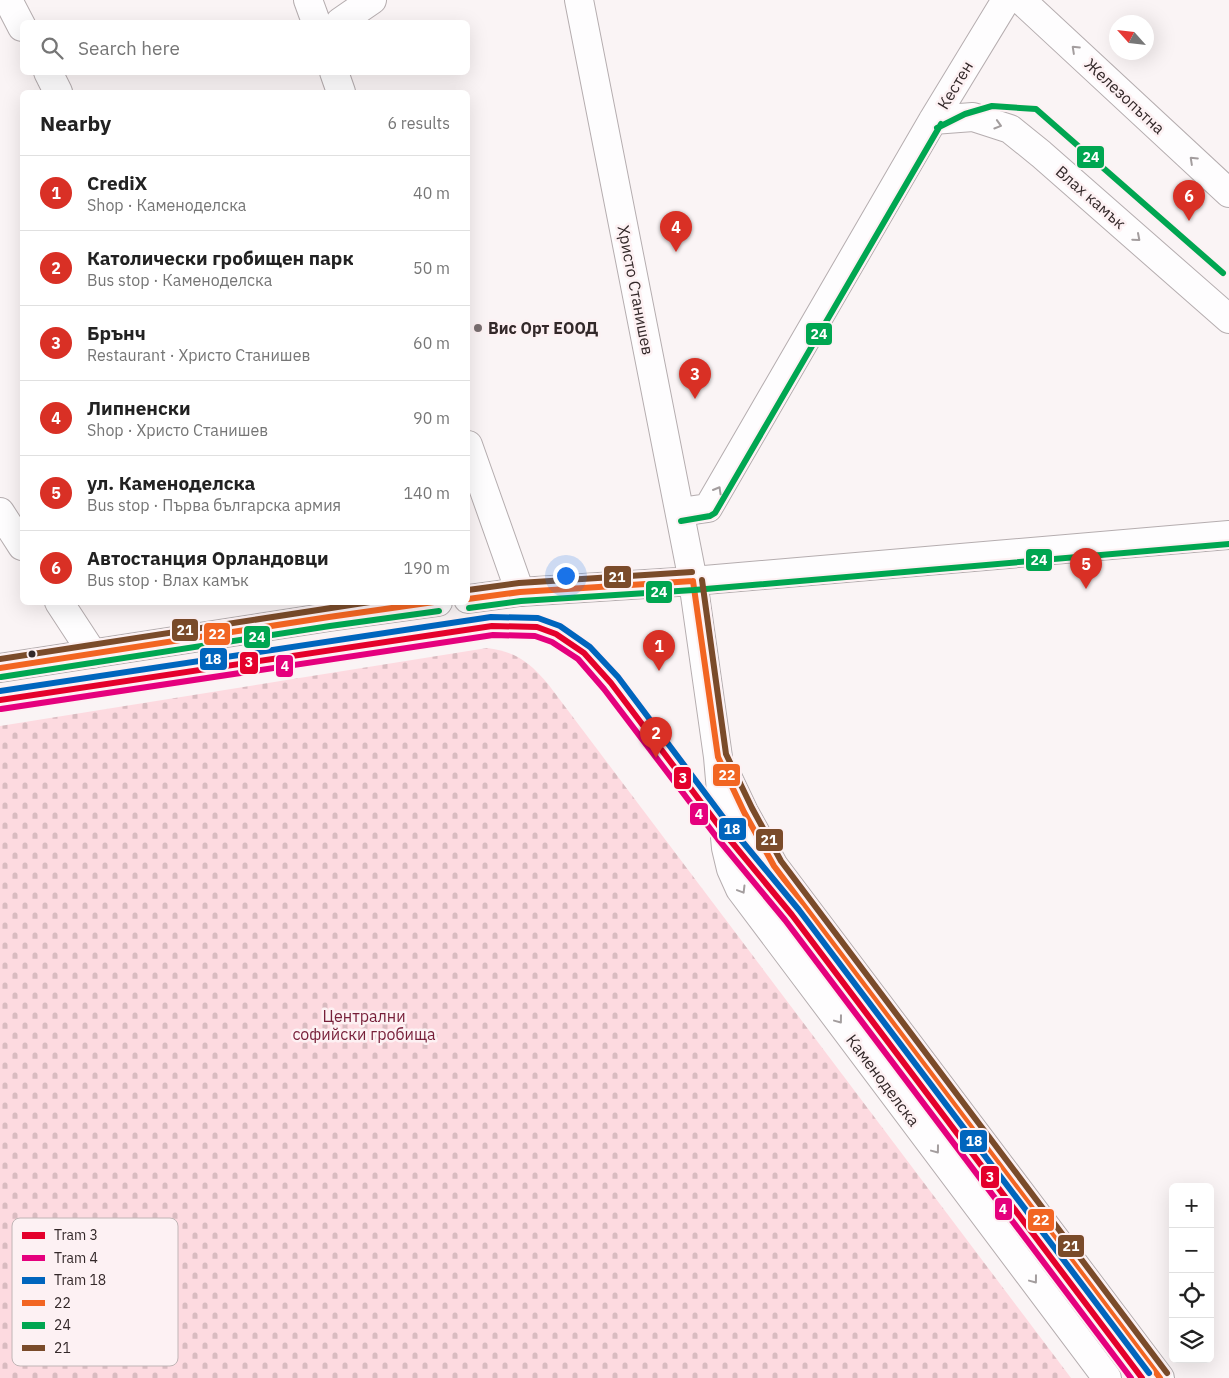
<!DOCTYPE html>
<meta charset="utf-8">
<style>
:root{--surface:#fff;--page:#f2f2f2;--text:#222;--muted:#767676;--line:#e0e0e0;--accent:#d93025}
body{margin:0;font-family:"IBM Plex Sans",sans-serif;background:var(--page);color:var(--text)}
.controls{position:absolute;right:15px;bottom:15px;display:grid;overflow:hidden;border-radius:8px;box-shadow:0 5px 20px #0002}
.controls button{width:45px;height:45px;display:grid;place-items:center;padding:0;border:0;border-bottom:1px solid var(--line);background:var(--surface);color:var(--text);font:25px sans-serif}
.compass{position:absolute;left:1109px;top:15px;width:45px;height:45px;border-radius:50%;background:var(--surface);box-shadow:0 5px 20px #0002;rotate:297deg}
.you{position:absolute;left:565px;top:575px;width:18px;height:18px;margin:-12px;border:4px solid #fff;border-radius:50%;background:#1a73e8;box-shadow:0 0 0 8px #1a73e833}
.badge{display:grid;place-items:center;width:32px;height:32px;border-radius:50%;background:var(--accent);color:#fff;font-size:16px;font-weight:700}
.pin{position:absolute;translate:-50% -41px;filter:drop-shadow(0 1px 2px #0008)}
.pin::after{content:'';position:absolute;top:26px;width:18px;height:15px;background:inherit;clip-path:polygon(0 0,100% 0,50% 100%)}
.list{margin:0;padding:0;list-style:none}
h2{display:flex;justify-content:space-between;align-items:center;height:65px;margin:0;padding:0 20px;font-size:21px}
h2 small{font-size:16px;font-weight:400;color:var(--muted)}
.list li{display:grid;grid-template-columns:32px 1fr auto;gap:15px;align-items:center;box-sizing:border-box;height:75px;padding:0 20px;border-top:1px solid var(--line)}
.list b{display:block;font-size:19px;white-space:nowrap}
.list p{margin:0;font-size:16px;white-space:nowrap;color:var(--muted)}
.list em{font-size:16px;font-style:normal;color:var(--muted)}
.icon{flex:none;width:28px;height:28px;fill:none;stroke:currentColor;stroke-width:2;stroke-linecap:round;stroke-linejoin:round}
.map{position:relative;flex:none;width:1229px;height:1378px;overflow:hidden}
.search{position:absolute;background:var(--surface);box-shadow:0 5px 20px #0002;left:20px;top:20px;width:450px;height:55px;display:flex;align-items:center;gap:12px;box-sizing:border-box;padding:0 18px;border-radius:8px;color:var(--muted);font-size:19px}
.panel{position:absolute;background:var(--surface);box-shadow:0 5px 20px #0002;left:20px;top:90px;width:450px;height:515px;border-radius:8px}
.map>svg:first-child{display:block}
.cemetery{fill:url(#cemetery-stones)}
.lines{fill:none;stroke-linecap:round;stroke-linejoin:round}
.minor-casing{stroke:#b5adaf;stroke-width:30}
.tertiary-casing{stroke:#b5adaf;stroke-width:30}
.minor{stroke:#fefdfe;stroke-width:28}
.tertiary{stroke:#fefdfe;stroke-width:28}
.bus-1-casing{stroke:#fdf1f3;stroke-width:10}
.bus-2-casing{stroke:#fdf1f3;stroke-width:10}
.bus-3-casing{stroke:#fdf1f3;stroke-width:10}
.bus-1{stroke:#f26522;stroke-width:6}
.bus-2{stroke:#00a651;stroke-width:6}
.bus-3{stroke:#7a4b2a;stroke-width:6}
.tram-1-casing{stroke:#fdf1f3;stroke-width:10}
.tram-2-casing{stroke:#fdf1f3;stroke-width:10}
.tram-3-casing{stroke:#fdf1f3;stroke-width:10}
.tram-1{stroke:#e4002b;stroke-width:6}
.tram-2{stroke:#e5007d;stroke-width:6}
.tram-3{stroke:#0065bd;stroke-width:6}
.oneway{stroke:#a39d9e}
.poi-dot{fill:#796f70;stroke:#fdf1f3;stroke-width:2}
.bus-dot{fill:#332829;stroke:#fdf1f3;stroke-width:2}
.labels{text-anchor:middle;stroke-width:5;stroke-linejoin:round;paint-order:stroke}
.street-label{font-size:16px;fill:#332829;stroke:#fdf1f3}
.poi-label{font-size:16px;font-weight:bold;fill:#332829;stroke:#fdf1f3;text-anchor:start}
.park-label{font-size:16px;fill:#761e38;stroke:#fdf1f3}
.key{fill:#fdf1f3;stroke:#c0b5b6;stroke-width:1}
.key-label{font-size:14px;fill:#332829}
.line-badge{stroke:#fdf1f3;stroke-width:2}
.badge-label{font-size:14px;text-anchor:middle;font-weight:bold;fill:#fff}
</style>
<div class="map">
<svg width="1229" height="1378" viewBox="0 0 1229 1378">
<defs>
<pattern id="cemetery-stones" width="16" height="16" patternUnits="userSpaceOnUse" patternTransform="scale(1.25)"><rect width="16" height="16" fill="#fddae0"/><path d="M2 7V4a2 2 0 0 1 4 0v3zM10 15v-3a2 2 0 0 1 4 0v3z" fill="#d9bbc0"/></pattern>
</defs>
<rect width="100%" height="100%" fill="#faf4f5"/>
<path class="cemetery" d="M487 648C517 652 529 662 548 684L1071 1378H0V726Z"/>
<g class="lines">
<defs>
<path id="minor" d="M8 0 22 27
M308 0 316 22
M1021 0 1229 193
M340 22 372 0
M48 72 58 92
M334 72 341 92
M933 120 973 117 1010 129 1041 154 1229 319
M468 445 520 592
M0 512 22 546
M680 512 708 508 933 120 1006 0
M59 602 93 654"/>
<path id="tertiary" d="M579 0 693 581 718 757 726 848 731 869 740 889 1107 1378
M468 599 520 592 693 581 1229 535
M0 668 329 617 438 602
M726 774 744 812 774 866 1160 1378"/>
</defs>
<use href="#minor" class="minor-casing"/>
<use href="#tertiary" class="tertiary-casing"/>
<use href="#minor" class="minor"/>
<use href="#tertiary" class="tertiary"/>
<defs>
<path id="bus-1" d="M693 581 718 757 744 812 774 866 1160 1378
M468 599 520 592 693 581
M0 668 329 617 434 602"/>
<path id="bus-2" d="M937 128 965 114 992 106 1036 109 1223 273
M681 521 710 516 715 513 941 124
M469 608 521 601 694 590 1229 544
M1 677 330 626 439 611"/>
<path id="bus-3" d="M702 580 726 754 752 808 781 861 1167 1373
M468 590 519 583 692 572
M0 659 370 602"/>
</defs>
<use href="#bus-1" class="bus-1-casing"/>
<use href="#bus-2" class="bus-2-casing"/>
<use href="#bus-3" class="bus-3-casing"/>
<use href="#bus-1" class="bus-1"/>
<use href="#bus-2" class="bus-2"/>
<use href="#bus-3" class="bus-3"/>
<defs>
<path id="tram-1" d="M0 700 492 626 537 627 556 634 584 653 611 683 725 834 792 915 1142 1378"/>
<path id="tram-2" d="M1 709 493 635 535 636 552 642 578 659 604 689 718 839 785 920 1131 1378"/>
<path id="tram-3" d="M0 691 491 617 538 618 560 626 590 647 618 677 732 829 799 910 1149 1373"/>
</defs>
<use href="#tram-1" class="tram-1-casing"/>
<use href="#tram-2" class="tram-2-casing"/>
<use href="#tram-3" class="tram-3-casing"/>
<use href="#tram-1" class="tram-1"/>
<use href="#tram-2" class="tram-2"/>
<use href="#tram-3" class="tram-3"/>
</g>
<defs><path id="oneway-chevron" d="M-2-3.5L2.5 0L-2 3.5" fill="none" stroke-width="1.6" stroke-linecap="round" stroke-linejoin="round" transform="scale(1.25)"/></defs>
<g class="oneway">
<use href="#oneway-chevron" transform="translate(1075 49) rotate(-137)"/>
<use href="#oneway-chevron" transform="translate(998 125) rotate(17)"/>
<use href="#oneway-chevron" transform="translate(1193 160) rotate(-137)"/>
<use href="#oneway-chevron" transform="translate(1137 238) rotate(41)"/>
<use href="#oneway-chevron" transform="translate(718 490) rotate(-60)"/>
<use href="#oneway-chevron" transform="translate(742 890) rotate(59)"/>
<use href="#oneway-chevron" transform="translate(839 1020) rotate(53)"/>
<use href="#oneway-chevron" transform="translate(936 1150) rotate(53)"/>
<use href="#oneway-chevron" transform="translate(1034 1280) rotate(53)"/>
</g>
<circle class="poi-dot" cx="478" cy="328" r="5"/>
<circle class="bus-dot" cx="32" cy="654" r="4.5"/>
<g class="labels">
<g class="street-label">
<text transform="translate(955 85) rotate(-59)" y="6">Кестен</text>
<text transform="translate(1125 96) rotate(43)" y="6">Железопътна</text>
<text transform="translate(1091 197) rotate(41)" y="6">Влах камък</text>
<text transform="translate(636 290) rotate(79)" y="6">Христо Станишев</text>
<text transform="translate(883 1080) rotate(53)" y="6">Каменоделска</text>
</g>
<g class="poi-label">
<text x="488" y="334">Вис Орт ЕООД</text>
</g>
<g class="park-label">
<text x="364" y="1022">Централни<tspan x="364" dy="18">софийски гробища</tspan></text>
</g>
</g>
<rect x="12" y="1218" width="166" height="148" rx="8" class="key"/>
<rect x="22" y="1232" width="23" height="7" fill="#e4002b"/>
<rect x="22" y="1255" width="23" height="6" fill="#e5007d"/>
<rect x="22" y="1277" width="23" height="7" fill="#0065bd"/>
<rect x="22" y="1300" width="23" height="6" fill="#f26522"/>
<rect x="22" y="1322" width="23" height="7" fill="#00a651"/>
<rect x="22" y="1345" width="23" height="6" fill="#7a4b2a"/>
<g class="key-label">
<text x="54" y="1240">Tram 3</text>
<text x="54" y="1263">Tram 4</text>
<text x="54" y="1285">Tram 18</text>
<text x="54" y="1308">22</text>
<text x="54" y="1330">24</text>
<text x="54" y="1353">21</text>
</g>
<g class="line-badge">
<rect x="1076" y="145" width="29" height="24" rx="5" fill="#00a651"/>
<rect x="805" y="322" width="28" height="24" rx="5" fill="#00a651"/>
<rect x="1025" y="548" width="28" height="24" rx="5" fill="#00a651"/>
<rect x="603" y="565" width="29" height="24" rx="5" fill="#7a4b2a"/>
<rect x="645" y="580" width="28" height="24" rx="5" fill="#00a651"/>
<rect x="171" y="618" width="28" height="24" rx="5" fill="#7a4b2a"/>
<rect x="203" y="622" width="28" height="24" rx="5" fill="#f26522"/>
<rect x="243" y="625" width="28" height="24" rx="5" fill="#00a651"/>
<rect x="199" y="647" width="29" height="24" rx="5" fill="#0065bd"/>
<rect x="239" y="651" width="20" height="24" rx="5" fill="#e4002b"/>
<rect x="275" y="654" width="19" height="24" rx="5" fill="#e5007d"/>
<rect x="712" y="763" width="29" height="24" rx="5" fill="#f26522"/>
<rect x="673" y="766" width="19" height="24" rx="5" fill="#e4002b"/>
<rect x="689" y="802" width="20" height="24" rx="5" fill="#e5007d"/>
<rect x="718" y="817" width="29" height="24" rx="5" fill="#0065bd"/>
<rect x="755" y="828" width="29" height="24" rx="5" fill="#7a4b2a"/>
<rect x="959" y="1129" width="29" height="24" rx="5" fill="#0065bd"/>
<rect x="980" y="1165" width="20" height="24" rx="5" fill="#e4002b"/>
<rect x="994" y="1197" width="19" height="24" rx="5" fill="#e5007d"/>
<rect x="1027" y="1208" width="28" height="24" rx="5" fill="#f26522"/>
<rect x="1057" y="1234" width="28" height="24" rx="5" fill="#7a4b2a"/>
</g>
<g class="badge-label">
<text x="1091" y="162">24</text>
<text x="819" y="339">24</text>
<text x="1039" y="565">24</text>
<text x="617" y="582">21</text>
<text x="659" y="597">24</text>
<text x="185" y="635">21</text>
<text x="217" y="639">22</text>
<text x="257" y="642">24</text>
<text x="213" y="664">18</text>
<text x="249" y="667">3</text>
<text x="285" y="671">4</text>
<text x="727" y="780">22</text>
<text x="683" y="783">3</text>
<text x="699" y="819">4</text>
<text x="732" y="834">18</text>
<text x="769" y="845">21</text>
<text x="974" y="1146">18</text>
<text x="990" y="1182">3</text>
<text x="1003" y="1214">4</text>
<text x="1041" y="1225">22</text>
<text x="1071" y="1251">21</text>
</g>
</svg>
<div class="controls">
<button>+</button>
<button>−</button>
<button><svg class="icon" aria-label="locate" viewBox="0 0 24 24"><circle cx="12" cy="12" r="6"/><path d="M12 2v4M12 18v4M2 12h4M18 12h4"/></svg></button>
<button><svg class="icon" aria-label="layers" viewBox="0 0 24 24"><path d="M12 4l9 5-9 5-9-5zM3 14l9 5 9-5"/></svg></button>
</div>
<svg class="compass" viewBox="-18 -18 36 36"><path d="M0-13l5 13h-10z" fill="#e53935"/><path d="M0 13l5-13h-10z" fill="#767676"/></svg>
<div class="you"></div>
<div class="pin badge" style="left:659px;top:671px">1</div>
<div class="pin badge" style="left:656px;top:758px">2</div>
<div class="pin badge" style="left:695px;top:399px">3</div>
<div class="pin badge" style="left:676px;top:252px">4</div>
<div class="pin badge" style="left:1086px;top:589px">5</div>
<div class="pin badge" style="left:1189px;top:221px">6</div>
<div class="search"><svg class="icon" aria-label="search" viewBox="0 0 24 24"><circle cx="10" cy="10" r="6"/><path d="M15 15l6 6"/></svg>Search here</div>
<section class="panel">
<h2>Nearby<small>6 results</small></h2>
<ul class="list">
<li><span class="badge">1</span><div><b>CrediX</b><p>Shop · Каменоделска</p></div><em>40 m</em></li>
<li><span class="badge">2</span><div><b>Католически гробищен парк</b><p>Bus stop · Каменоделска</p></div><em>50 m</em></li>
<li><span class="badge">3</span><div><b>Брънч</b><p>Restaurant · Христо Станишев</p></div><em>60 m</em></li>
<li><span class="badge">4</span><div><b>Липненски</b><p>Shop · Христо Станишев</p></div><em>90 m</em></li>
<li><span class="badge">5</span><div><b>ул. Каменоделска</b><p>Bus stop · Първа българска армия</p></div><em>140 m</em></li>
<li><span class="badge">6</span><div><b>Автостанция Орландовци</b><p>Bus stop · Влах камък</p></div><em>190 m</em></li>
</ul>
</section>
</div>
